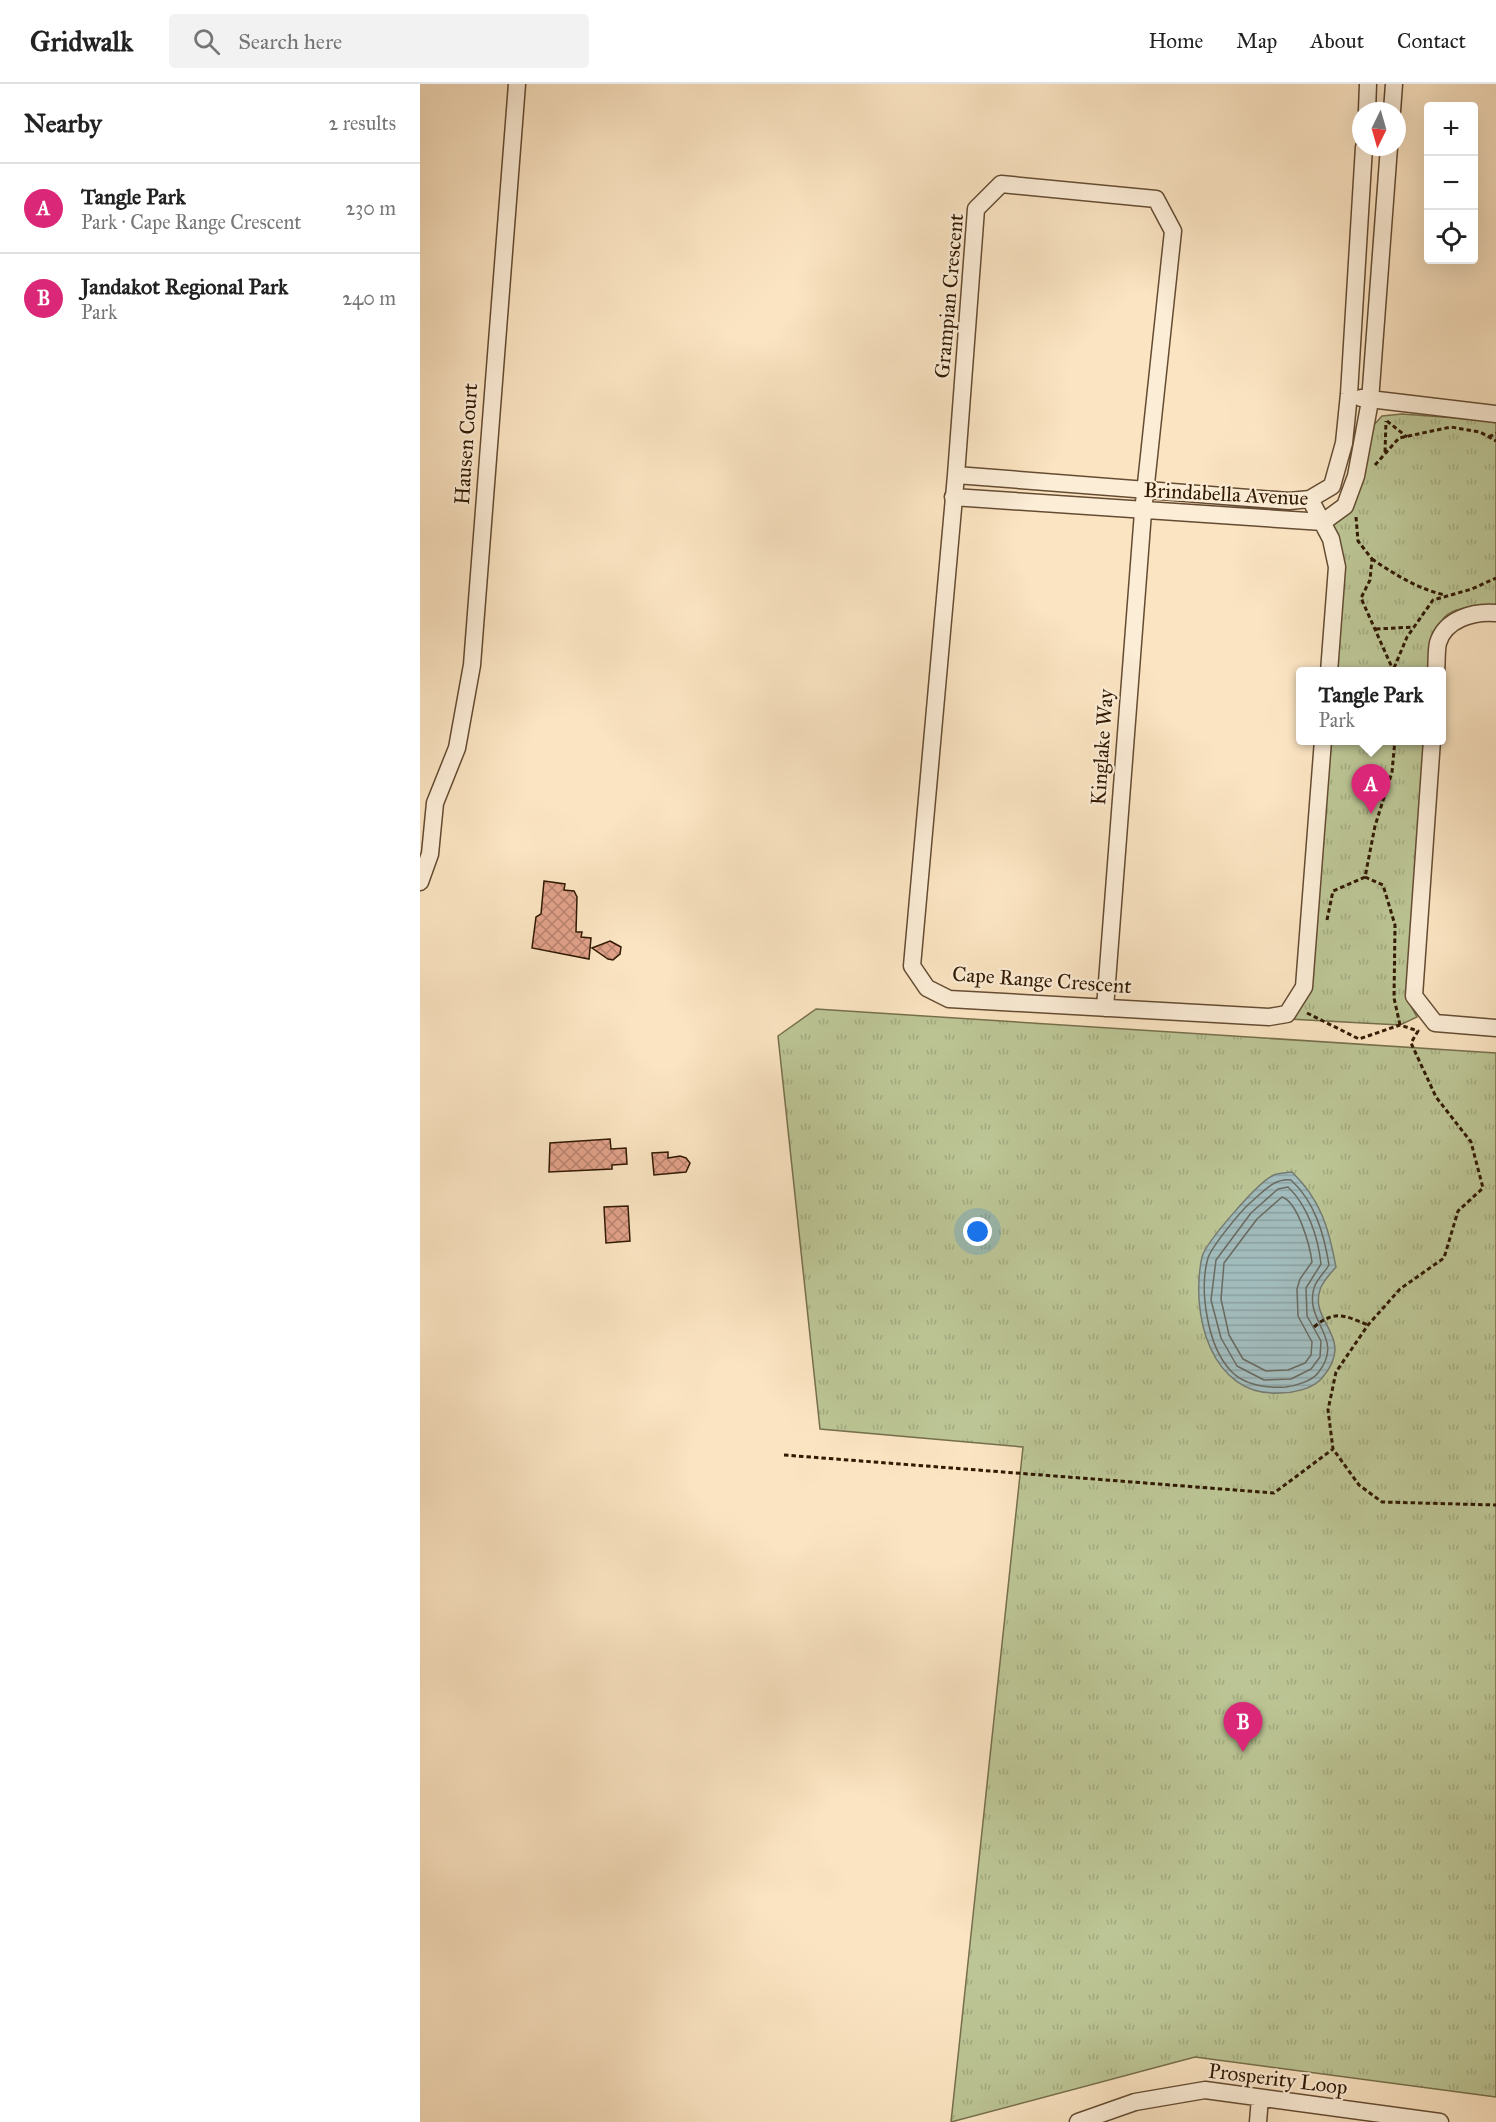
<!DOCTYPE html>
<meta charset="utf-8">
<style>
:root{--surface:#fff;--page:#f2f2f2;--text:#222;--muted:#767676;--line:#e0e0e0;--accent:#db2777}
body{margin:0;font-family:"IM FELL Great Primer",serif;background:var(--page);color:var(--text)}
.controls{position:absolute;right:18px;top:18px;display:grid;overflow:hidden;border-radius:6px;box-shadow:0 6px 24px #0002}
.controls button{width:54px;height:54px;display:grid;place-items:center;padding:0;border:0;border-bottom:2px solid var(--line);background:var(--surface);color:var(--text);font:30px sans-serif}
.compass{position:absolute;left:932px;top:18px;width:54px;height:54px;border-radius:50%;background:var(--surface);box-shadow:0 6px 24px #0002;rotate:185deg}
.you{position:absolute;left:558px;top:1148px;width:21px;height:21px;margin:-15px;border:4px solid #fff;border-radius:50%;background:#1a73e8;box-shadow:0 0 0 9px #1a73e833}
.badge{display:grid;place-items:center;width:39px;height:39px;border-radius:50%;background:var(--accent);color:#fff;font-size:20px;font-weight:700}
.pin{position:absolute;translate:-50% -50px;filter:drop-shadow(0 2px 3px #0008)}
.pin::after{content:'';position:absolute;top:32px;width:21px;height:18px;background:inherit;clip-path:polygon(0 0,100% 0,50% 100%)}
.popup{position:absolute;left:876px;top:583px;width:150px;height:78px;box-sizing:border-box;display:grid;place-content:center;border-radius:6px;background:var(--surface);filter:drop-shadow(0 2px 4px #0005);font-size:20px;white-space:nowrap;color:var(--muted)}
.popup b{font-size:22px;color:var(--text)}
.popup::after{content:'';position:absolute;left:50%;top:100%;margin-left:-12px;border:12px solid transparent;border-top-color:var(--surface)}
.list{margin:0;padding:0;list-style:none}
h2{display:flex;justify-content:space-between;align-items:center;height:78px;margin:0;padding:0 24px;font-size:26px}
h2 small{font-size:20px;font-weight:400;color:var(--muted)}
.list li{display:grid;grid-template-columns:39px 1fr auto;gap:18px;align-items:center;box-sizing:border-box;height:90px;padding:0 24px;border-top:2px solid var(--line)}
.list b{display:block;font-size:22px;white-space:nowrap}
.list p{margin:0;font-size:20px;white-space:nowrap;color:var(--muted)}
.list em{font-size:20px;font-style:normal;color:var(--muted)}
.icon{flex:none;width:33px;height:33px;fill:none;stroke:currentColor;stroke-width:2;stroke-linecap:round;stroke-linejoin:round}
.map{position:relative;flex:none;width:1076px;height:2038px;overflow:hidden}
header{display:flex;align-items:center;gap:36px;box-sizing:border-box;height:84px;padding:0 30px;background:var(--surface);border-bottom:2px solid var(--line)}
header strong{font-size:28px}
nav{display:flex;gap:33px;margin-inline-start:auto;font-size:21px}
.search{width:420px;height:54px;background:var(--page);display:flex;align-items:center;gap:15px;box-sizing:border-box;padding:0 21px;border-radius:6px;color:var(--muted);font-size:22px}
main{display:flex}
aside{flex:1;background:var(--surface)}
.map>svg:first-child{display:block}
.park{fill:url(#park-tufts);stroke:#766f4c;stroke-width:1.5}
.water{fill:url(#water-rules);stroke:#757b72;stroke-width:1.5}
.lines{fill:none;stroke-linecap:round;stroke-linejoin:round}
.shore{stroke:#6a6a60;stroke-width:1.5}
.building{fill:url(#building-cross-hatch);stroke:#311902;stroke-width:1.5}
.minor-casing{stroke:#644c32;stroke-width:19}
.path{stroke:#311902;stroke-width:3;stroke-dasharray:4.5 3;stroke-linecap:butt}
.minor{stroke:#fcedd7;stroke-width:16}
.labels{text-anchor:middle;stroke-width:4.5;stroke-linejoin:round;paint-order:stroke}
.street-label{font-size:21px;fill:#311902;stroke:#fcedd7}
</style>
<header>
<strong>Gridwalk</strong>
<div class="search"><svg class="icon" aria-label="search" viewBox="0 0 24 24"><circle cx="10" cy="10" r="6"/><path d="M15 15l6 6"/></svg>Search here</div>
<nav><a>Home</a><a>Map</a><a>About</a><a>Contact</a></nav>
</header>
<main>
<aside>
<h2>Nearby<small>2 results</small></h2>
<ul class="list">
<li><span class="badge">A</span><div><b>Tangle Park</b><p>Park · Cape Range Crescent</p></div><em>230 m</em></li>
<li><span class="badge">B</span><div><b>Jandakot Regional Park</b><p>Park</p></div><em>240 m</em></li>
</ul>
</aside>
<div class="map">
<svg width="1076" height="2038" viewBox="0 0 1076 2038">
<defs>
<pattern id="park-tufts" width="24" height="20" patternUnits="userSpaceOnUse" patternTransform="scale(1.5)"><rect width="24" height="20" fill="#bcc595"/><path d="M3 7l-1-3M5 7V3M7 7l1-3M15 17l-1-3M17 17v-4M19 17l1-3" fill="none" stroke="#a2a97f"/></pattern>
<pattern id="water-rules" width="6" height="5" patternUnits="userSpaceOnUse" patternTransform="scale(1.5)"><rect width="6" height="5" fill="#a2bcbd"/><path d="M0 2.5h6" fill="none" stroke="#8ca1a1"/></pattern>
<pattern id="building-cross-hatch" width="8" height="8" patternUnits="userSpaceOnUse" patternTransform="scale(1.5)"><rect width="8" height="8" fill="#e1a189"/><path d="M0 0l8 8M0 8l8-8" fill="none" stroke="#b7826e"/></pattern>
</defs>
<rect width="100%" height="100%" fill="#fbe4c2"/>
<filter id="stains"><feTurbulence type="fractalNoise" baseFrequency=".00333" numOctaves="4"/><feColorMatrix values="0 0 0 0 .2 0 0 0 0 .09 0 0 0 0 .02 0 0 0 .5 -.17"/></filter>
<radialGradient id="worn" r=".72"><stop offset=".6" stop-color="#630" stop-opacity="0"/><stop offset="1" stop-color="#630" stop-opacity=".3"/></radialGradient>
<path class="park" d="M982 330 1076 337V523C1017 521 1017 534 1010 587H913L908 440 951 344 962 332Z
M907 657H1005L987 915 997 933 980 941 869 935 888 905Z
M396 925 1076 969V2013L775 1973 531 2038 603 1363 400 1345 358 952Z"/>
<path class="water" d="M872 1088C901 1116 909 1145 916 1183 911 1189 902 1198 900 1206 889 1239 937 1253 902 1294 893 1305 873 1309 860 1309 790 1313 770 1229 782 1173 786 1158 839 1097 854 1091 859 1089 866 1089 872 1088Z"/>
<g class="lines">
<path class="shore" d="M871 1096C895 1118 904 1150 909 1181 905 1188 896 1196 894 1204 884 1239 926 1254 898 1289 892 1297 875 1302 866 1303 847 1304 825 1302 811 1287 787 1262 779 1205 788 1174 792 1162 820 1128 830 1119 842 1109 853 1094 871 1096Z
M868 1103C888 1122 898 1153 901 1180L886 1204 887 1232 901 1257 900 1273 891 1285 871 1295 844 1296 817 1282 801 1254 791 1216 796 1176 831 1129 858 1105Z
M862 1113C878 1118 890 1162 892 1178L880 1195 877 1205 878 1232 892 1258 891 1271 885 1279 868 1286 846 1287 823 1275 809 1251 801 1215 804 1179 837 1135Z"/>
</g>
<path class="building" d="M124 797 145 800 144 806 154 807 157 813 156 848H162L161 853 171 854 169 875 112 864 116 833 121 830Z
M190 857 201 863 200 870 193 876 188 875 172 864Z
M190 1055 191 1065 206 1064 207 1080 192 1081V1085L129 1088 130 1059Z
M248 1068V1074L260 1072 266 1074 270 1079 266 1088 234 1091 232 1069Z
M208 1122 210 1157 186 1159 184 1123Z"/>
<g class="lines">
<defs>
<path id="minor" d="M947 27 948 0
M972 27 974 0
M941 314 1076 330
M536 391 869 417 890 415 912 402 924 359 929 310 944 63
M533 413 903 438 925 422 936 392 950 317 969 63
M890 415 911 455 917 483 909 588
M1016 588C1017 579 1016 568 1018 559 1025 535 1054 527 1076 529
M1012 656 994 912 1015 939 1076 944
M0 798 10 770 15 719 37 664 52 581 97 0
M685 924 723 428 753 147 736 115 581 100 556 125 536 391 492 882 507 904 529 915 849 933 867 930 884 903 903 656
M658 2038 715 2018 785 2006 1020 2038
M838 2038 840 2014"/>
</defs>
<use href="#minor" class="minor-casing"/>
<path class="path" d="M967 337 987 353
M1069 353 1076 349
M965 368 966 337
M955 381 979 354 1031 343 1060 348 1076 357
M936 433 938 457 952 475 950 496 941 514 974 588
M952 475C974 490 998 505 1025 511
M956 545 995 543
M974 584 987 553 1013 516 1052 505 1076 494
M945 793 963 801 975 841 974 914 980 941
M907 836 913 807 945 793 955 742 972 688 975 656
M887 929 939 955 980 941 998 947 991 959 1016 1013 1051 1058 1063 1104 1038 1127 1024 1174 980 1205 948 1241 916 1288 908 1326 913 1365 939 1401 962 1418 1076 1421
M894 1243C914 1226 924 1231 948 1241
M364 1371 854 1409 913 1365"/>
<use href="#minor" class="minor"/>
</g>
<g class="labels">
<g class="street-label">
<text transform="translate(529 212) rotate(-85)" y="7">Grampian Crescent</text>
<text transform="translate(46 360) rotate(-86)" y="7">Hausen Court</text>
<text transform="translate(806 410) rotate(3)" y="7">Brindabella Avenue</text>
<text transform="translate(682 663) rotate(-86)" y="7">Kinglake Way</text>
<text transform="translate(622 896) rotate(4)" y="7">Cape Range Crescent</text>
<text transform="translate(858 1995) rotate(7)" y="7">Prosperity Loop</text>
</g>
</g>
<rect width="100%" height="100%" filter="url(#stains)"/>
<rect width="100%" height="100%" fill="url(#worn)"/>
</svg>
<div class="controls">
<button>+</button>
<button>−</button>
<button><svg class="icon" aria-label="locate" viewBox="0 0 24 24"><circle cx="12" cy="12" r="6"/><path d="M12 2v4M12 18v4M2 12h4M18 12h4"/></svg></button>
</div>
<svg class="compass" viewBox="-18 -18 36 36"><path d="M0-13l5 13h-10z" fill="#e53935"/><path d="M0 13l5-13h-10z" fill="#767676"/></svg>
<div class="you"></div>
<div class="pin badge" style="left:951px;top:730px">A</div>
<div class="popup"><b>Tangle Park</b>Park</div>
<div class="pin badge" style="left:823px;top:1668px">B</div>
</div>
</main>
